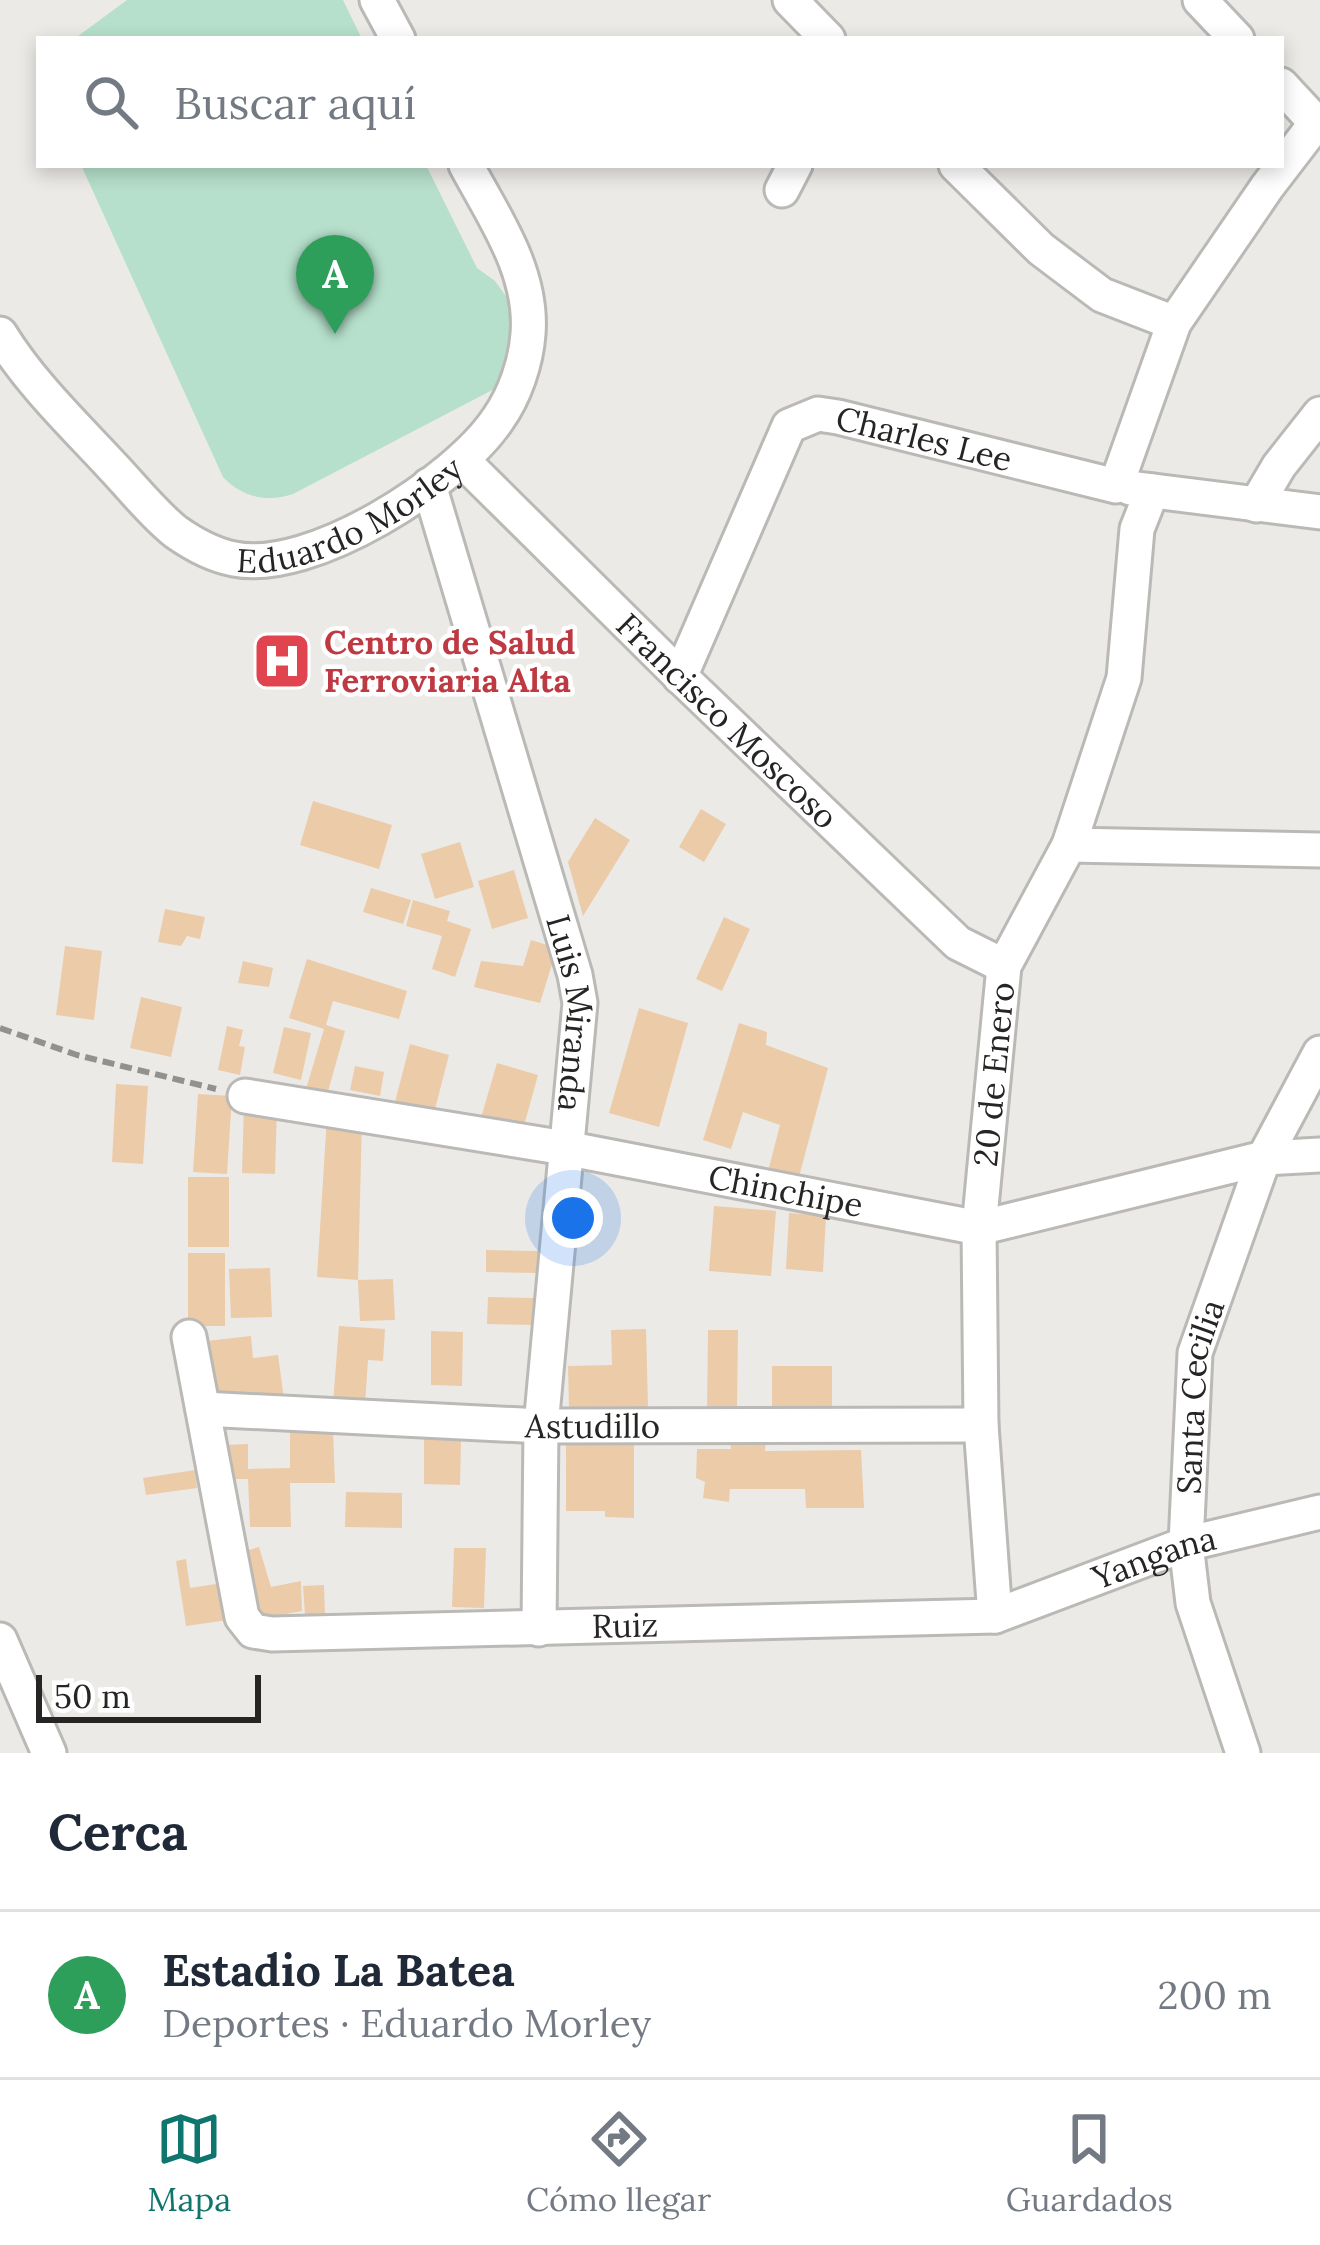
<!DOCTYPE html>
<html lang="es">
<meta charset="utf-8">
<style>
:root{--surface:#fff;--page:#f2f2f3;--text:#1f2937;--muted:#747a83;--line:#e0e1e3;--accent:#0f766e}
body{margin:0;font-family:Lora,serif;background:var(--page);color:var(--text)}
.scale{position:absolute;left:36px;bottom:30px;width:225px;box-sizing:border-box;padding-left:12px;border:6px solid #262524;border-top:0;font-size:33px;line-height:42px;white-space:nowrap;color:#262524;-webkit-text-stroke:9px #fff;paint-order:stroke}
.you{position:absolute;left:573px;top:1218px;width:42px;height:42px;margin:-30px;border:9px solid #fff;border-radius:50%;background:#1a73e8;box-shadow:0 0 0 18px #1a73e833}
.badge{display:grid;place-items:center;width:78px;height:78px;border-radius:50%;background:var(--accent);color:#fff;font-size:39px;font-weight:700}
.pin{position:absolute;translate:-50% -99px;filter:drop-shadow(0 3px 6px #0008)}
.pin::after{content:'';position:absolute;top:63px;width:42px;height:36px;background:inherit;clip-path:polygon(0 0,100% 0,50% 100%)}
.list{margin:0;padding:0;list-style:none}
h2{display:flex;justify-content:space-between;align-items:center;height:156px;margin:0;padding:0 48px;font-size:51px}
h2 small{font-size:39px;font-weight:400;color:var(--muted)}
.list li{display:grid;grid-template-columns:78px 1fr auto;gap:36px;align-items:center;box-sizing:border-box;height:168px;padding:0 48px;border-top:3px solid var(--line)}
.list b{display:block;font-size:45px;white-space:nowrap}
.list p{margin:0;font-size:39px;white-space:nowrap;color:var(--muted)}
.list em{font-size:39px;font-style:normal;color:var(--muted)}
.icon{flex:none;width:66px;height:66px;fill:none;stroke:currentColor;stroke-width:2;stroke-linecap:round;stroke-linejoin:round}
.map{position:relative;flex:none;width:1320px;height:1753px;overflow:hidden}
.search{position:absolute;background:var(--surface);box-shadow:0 6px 18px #0003;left:36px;right:36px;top:36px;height:132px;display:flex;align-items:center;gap:30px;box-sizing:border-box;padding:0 42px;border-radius:0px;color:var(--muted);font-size:45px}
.sheet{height:324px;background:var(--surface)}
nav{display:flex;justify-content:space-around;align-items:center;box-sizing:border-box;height:168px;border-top:3px solid var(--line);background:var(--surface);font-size:33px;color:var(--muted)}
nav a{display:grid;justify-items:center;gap:6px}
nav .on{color:var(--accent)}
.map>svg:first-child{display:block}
.green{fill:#b6e0cb}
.building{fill:#eccba8}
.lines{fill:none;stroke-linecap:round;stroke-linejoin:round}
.minor-casing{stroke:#bbb9b6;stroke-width:39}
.path{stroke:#93918f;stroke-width:6;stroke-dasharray:12 6;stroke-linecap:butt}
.minor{stroke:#fff;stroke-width:33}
.labels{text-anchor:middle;stroke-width:9;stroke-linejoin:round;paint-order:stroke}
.street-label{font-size:33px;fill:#262524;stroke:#fff}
.health-label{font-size:33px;font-weight:bold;fill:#be3a42;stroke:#fff;text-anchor:start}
</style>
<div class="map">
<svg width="1320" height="1753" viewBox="0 0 1320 1753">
<rect width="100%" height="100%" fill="#eceae7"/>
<path class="green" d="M127 0H343L362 39H74Z
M81 165H426L477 268 495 281 508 299 512 351 502 385 293 494C267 503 242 497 223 477Z"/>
<path class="building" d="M313 801 392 825 379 869 300 845Z
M701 809 726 824 704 862 679 847Z
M595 818 630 840 583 916 568 862Z
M460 842 474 887 435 899 421 854Z
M514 870 528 918 492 929 478 881Z
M371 888 411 900 403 924 363 912Z
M413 900 450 911 447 921 471 929 455 977 432 969 442 936 406 926Z
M165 909 205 917 200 939 187 936 181 946 158 942Z
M724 917 750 929 722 991 696 979Z
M531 940 557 948 540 1003 474 987 481 961 523 966Z
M65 946 102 951 94 1020 56 1015Z
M307 959 407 991 399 1019 333 1001 326 1025 345 1031 327 1095 306 1089 324 1029 289 1018Z
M243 961 273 968 269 987 238 983Z
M141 997 182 1007 171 1057 130 1048Z
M639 1008 688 1023 659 1127 609 1113Z
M739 1023 767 1032 766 1045 828 1068 796 1188 766 1179 780 1125 743 1112 731 1149 703 1140Z
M227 1026 243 1030 239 1046 245 1047 240 1075 218 1070Z
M284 1027 311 1033 301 1080 273 1073Z
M410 1044 449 1055 434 1113 395 1102Z
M497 1063 538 1075 522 1133 480 1121Z
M355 1066 384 1072 380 1096 350 1090Z
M116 1084 148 1086 143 1164 112 1162Z
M198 1094 232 1096 227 1174 193 1172Z
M244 1104 277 1105 275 1174 242 1173Z
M327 1116 362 1119 358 1280 317 1277Z
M188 1177H229V1247H188Z
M714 1206 776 1211 771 1276 709 1271Z
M789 1213 826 1216 823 1272 786 1269Z
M486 1250 538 1251V1273L486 1272Z
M188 1253H225V1326H188Z
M270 1268 272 1317 231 1318 229 1269Z
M393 1279 395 1320 360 1321 358 1280Z
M488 1297 535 1298V1325L487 1324Z
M339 1326 385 1329 383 1361 368 1360 365 1405 333 1403Z
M646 1329 648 1407 569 1408 568 1366 612 1365 611 1330Z
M708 1330H738L737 1413H707Z
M431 1331 463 1332 462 1386 431 1385Z
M251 1336 253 1358 278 1355 284 1399 213 1406 206 1341Z
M772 1366H832V1412L772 1411Z
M290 1430H333L335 1483H290L291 1527H250L248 1479H223L222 1445 248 1444V1469L290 1468Z
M424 1439 461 1440 460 1485 424 1484Z
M566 1441 634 1442V1518L605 1517V1511H566Z
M730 1441H766L765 1451 861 1450 864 1508H806L805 1489H730L729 1502 703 1498 705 1482 696 1478 697 1449H731Z
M195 1470 197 1488 146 1495 143 1478Z
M346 1492 402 1493V1528L345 1527Z
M259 1547 271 1587 301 1581 302 1611 254 1620 239 1553Z
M454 1548H486L484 1608 452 1607Z
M186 1559 190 1588 222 1583 228 1620 186 1626 176 1561Z
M324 1585 325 1614 305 1615 303 1586Z"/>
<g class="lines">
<defs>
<g id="minor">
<path d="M377 0 398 39"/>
<path d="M790 0 828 39"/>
<path d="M1200 0 1237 39"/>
<path d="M1281 85 1320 127"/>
<path d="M956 165 1041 249 1102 295 1174 323"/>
<path d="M782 190 795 165"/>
<path id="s1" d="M0 334C30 383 74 425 112 466 133 488 153 514 176 532 193 544 213 555 234 559 311 575 456 482 498 419 515 395 526 362 528 334 533 272 494 217 466 165"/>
<path id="s2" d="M462 460 686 682 958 943 1004 966"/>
<path id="s3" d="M429 485 575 975 580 1003 541 1426 539 1629"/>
<path d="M1130 488 1320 512"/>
<path d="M1256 505 1279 466 1320 414"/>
<path id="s4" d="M680 677 789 426 818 414 838 417 1116 486 1174 323 1267 187 1316 123"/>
<path d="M1069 845 1320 850"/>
<path id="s5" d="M245 1096 565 1148 979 1228 1264 1158 1320 1155"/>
<path id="s6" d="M189 1337 242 1617 253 1631 272 1634 995 1616 1186 1544 1320 1512"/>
<path id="s7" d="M203 1409 541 1426 981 1425"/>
<path id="s8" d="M995 1616 981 1425 979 1228 1004 966 1069 845 1124 678 1137 529 1152 491"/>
<path d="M0 1640 49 1753"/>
<path id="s9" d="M1243 1753 1193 1603 1186 1544 1195 1353 1264 1158 1320 1053"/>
</g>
</defs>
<use href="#minor" class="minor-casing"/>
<path class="path" d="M0 1028 77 1055 216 1089"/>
<use href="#minor" class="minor"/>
</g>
<defs>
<symbol id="hospital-square" viewBox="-11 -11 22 22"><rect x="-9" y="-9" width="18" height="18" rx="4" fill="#e0444e" stroke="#fff"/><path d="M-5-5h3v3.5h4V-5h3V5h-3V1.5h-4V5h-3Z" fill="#fff"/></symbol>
</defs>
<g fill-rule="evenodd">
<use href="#hospital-square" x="249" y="628" width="66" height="66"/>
</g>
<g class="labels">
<g class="street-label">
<text dy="12" stroke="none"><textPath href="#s4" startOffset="414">Charles Lee</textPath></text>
<text dy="12" stroke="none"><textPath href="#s1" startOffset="456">Eduardo Morley</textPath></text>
<text dy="12" stroke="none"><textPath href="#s2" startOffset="372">Francisco Moscoso</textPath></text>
<text dy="12" stroke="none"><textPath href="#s3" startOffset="549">Luis Miranda</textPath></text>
<text dy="12" stroke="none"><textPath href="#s8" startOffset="543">20 de Enero</textPath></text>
<text dy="12" stroke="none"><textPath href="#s5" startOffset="549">Chinchipe</textPath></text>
<text dy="12" stroke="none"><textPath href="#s9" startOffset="366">Santa Cecilia</textPath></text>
<text dy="12" stroke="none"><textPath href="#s7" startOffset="390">Astudillo</textPath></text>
<text dy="12" stroke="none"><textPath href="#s6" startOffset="1215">Yangana</textPath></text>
<text dy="12" stroke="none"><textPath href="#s6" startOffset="675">Ruiz</textPath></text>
</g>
<g class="health-label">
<text x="324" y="654">Centro de Salud<tspan x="324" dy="38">Ferroviaria Alta</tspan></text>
</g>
</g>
</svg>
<div class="scale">50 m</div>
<div class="you"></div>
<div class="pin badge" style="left:335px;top:334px;background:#2e9e5b">A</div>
<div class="search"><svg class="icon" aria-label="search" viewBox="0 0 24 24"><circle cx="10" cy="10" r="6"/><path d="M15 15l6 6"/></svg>Buscar aquí</div>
</div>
<section class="sheet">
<h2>Cerca<small></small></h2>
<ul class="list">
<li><span class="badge" style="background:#2e9e5b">A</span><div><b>Estadio La Batea</b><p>Deportes · Eduardo Morley</p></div><em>200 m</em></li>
</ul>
</section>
<nav>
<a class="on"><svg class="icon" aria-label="map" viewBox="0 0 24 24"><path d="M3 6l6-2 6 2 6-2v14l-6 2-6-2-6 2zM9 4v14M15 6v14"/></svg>Mapa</a>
<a><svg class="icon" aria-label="directions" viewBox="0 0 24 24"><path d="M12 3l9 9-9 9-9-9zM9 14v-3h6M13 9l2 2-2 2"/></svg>Cómo llegar</a>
<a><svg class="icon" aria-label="saved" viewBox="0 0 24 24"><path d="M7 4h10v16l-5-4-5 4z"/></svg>Guardados</a>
</nav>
